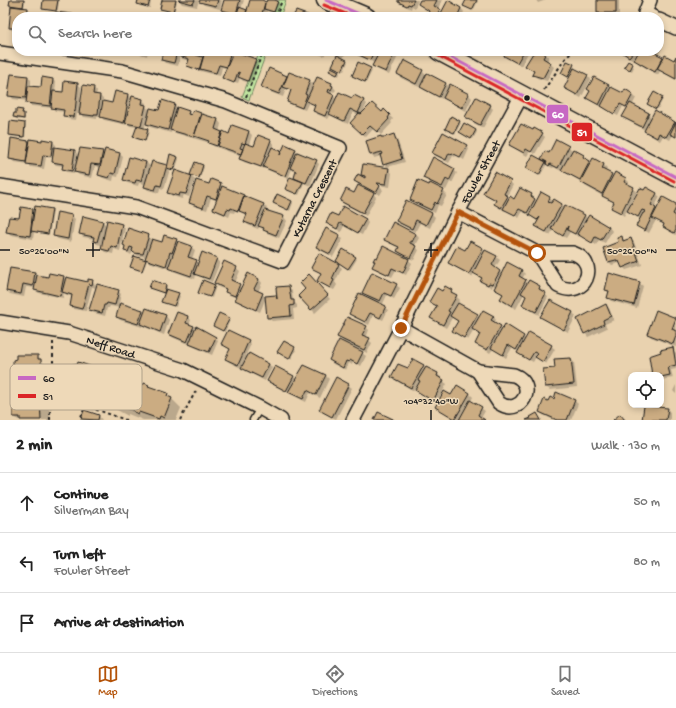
<!DOCTYPE html>
<meta charset="utf-8">
<style>
:root{--surface:#fff;--page:#f6f6f6;--text:#222;--muted:#767676;--line:#e0e0e0;--accent:#b45309}
body{margin:0;font-family:"Gochi Hand",sans-serif;background:var(--page);color:var(--text)}
.controls{position:absolute;right:12px;bottom:12px;display:grid;overflow:hidden;border-radius:8px;box-shadow:0 2px 6px #0003}
.controls button{width:36px;height:36px;display:grid;place-items:center;padding:0;border:0;border-bottom:1px solid var(--line);background:var(--surface);color:var(--text);font:20px sans-serif}
.stop{position:absolute;width:12px;height:12px;margin:-9px;border:3px solid #b45309;border-radius:50%;background:#fff}
.stop.end{background:#b45309;border-color:#fff;box-shadow:0 1px 4px #0008}
.list{margin:0;padding:0;list-style:none}
h2{display:flex;justify-content:space-between;align-items:center;height:52px;margin:0;padding:0 16px;font-size:17px}
h2 small{font-size:13px;font-weight:400;color:var(--muted)}
.list li{display:grid;grid-template-columns:26px 1fr auto;gap:12px;align-items:center;box-sizing:border-box;height:60px;padding:0 16px;border-top:1px solid var(--line)}
.list b{display:block;font-size:15px;white-space:nowrap}
.list p{margin:0;font-size:13px;white-space:nowrap;color:var(--muted)}
.list em{font-size:13px;font-style:normal;color:var(--muted)}
.icon{flex:none;width:22px;height:22px;fill:none;stroke:currentColor;stroke-width:2;stroke-linecap:round;stroke-linejoin:round}
.map{position:relative;flex:none;width:676px;height:420px;overflow:hidden}
.search{position:absolute;background:var(--surface);box-shadow:0 2px 6px #0003;left:12px;right:12px;top:12px;height:44px;display:flex;align-items:center;gap:10px;box-sizing:border-box;padding:0 14px;border-radius:16px;color:var(--muted);font-size:15px}
.sheet{height:232px;background:var(--surface)}
nav{display:flex;justify-content:space-around;align-items:center;box-sizing:border-box;height:56px;border-top:1px solid var(--line);background:var(--surface);font-size:11px;color:var(--muted)}
nav a{display:grid;justify-items:center;gap:2px}
nav .on{color:var(--accent)}
.map>svg:first-child{display:block}
.green{fill:#c2e7a1;stroke:#6f825e}
.shadow{fill:#0003}
.building{fill:#cbac82;stroke:#1c1c1c}
.lines{fill:none;stroke-linecap:round;stroke-linejoin:round}
.lane-casing{stroke:#1c1c1c;stroke-width:9}
.street-casing{stroke:#1c1c1c;stroke-width:16}
.secondary-casing{stroke:#1c1c1c;stroke-width:21}
.path{stroke:#1c1c1c;stroke-width:2;stroke-dasharray:3 3;stroke-linecap:butt}
.lane{stroke:#eed9b8;stroke-width:6}
.street{stroke:#eed9b8;stroke-width:13}
.secondary{stroke:#eed9b8;stroke-width:18}
.bus-1-casing{stroke:#eed9b8;stroke-width:6}
.bus-2-casing{stroke:#eed9b8;stroke-width:6}
.bus-1{stroke:#c768c3;stroke-width:3}
.bus-2{stroke:#db2526;stroke-width:3}
.route{stroke:#b45309;stroke-width:5}
.ticks{fill:none;stroke:#1c1c1c;stroke-width:1.5}
.bus-dot{fill:#1c1c1c;stroke:#eed9b8;stroke-width:1.5}
.labels{text-anchor:middle;stroke-width:3;stroke-linejoin:round;paint-order:stroke}
.street-label{font-size:12px;fill:#1c1c1c;stroke:#eed9b8}
.key{fill:#eed9b8;stroke:#afa089;stroke-width:1}
.key-label{font-size:11px;fill:#1c1c1c}
.ticks-label{font-size:10px;text-anchor:middle;fill:#1c1c1c;stroke:#eed9b8;stroke-width:3;stroke-linejoin:round;paint-order:stroke}
.line-badge{stroke:#eed9b8;stroke-width:1.5}
.badge-label{font-size:11px;text-anchor:middle;font-weight:bold;fill:#fff}
</style>
<div class="map">
<svg width="676" height="420" viewBox="0 0 676 420">
<rect width="100%" height="100%" fill="#e9d2af"/>
<filter id="ink" filterUnits="userSpaceOnUse"><feTurbulence type="fractalNoise" baseFrequency=".025" numOctaves="2"/><feDisplacementMap in="SourceGraphic" scale="8" xChannelSelector="R" yChannelSelector="G"/><feConvolveMatrix kernelMatrix="1 2 1 2 8 2 1 2 1" color-interpolation-filters="sRGB"/></filter>
<g filter="url(#ink)">
<path class="green" d="M279 0H286L280 17H272Z
M260 51H267L249 100 242 97Z"/>
<path class="shadow" d="M11 0H25L24 8 28 9 31 12V14L51 17H17V35L10 28 12 6 10 4Z
M44 0H59L58 10 43 8Z
M139 0H151L150 8 139 6 138 4Z
M163 0H176L177 1 174 13 161 9Z
M179 0H199L197 7 182 4Z
M201 0H222L220 9 204 5 201 1Z
M225 0H244L241 9 247 12 251 0H259L267 3 268 0H271L278 2 281 6 278 15 267 11 265 17H237L225 13 222 9Z
M397 0H418L415 8 412 6 411 9 403 5Z
M421 0H442L438 9 443 13 461 8 464 12 461 17H429L428 16 430 12 419 4Z
M467 0H477L478 1 473 11 466 7Z
M536 0H546L538 3Z
M598 0H619V16H601L598 13Z
M659 43 663 47 658 55 664 59 674 61 676 58V80L660 71 658 75 639 64 636 60 638 52 633 60 620 51H659Z
M130 51H148L147 56Z
M164 51H201L199 57 204 58 206 51H219L230 55 233 57 256 60 259 64 252 83 243 81 240 78 238 83 226 79V81L224 78 228 69 222 67 220 76 192 69 188 66 190 61 183 59 180 57 178 66 165 63 162 59Z
M312 51H327L324 56Z
M329 51H346L343 59 348 62 344 71 335 68 340 73 339 76 332 72 337 71 333 66 337 55Z
M352 51H390L398 56 389 75 377 69 374 65 375 63 355 54Z
M497 51H529L521 66Z
M536 51H540L545 54 549 57 547 61 554 67 547 81 537 78 534 74 535 72 526 66Z
M568 62 575 67 574 69 587 76 591 79 581 98 569 91 566 88 570 78 563 74Z
M628 63 634 67 632 71 627 68Z
M359 64 372 71 366 83 353 76Z
M269 69 288 77 310 81 314 85 331 84 336 90 334 92 332 91 331 95 337 99 352 100 354 96 364 101 367 104 363 112 382 113 384 111 393 119 391 122 392 123 381 135 374 128 366 137 351 123 358 115 353 112 348 124 334 117 331 114 328 119 317 114 314 111 316 106 309 102 305 110 292 105 288 102 292 91 286 89 283 97 265 90 262 87Z
M422 71 427 76 428 74 446 84 450 88 451 85 469 95 472 98 466 111 448 101 444 97 442 99 424 90 420 85 419 87 401 78 398 74Z
M12 75 28 77 31 80V87L42 88 43 79 53 80 56 83 55 92 64 93 78 84 81 87 80 102H82L93 88 97 91 96 95 100 96 103 99V102L113 104 128 95 132 99 142 100 146 103 145 105 150 111H160L163 101 175 105 178 108 189 112 192 115 200 114 202 116 218 120 221 124 219 132 230 135 249 132 252 135 249 145 255 147 259 137 271 141 274 145 273 148 282 152 285 145 316 161 319 164 310 186 304 183 299 195 286 189 299 181 295 177 297 172 292 169 288 179 268 170 265 167V169L244 162 241 158V156L213 146 210 143 175 133 172 130 171 133 150 127 146 123 144 129 149 131 146 141 136 139 134 137 137 127 130 126 127 123V125L104 120 101 117H97V119L84 117 79 112 78 114H77L76 120 68 119 64 116 65 112 55 111 53 108 31 106 27 103 28 101 13 99 10 95Z
M594 78 623 94 625 91 633 95 636 98 632 106 648 114 652 118 675 123 676 124V138L673 135 670 140 663 136 660 141 648 134 645 130 627 120 624 117 628 109 623 106 618 116 591 101 588 98 591 92Z
M662 98 663 99 658 109 650 105Z
M490 106 493 109 483 128 470 121 467 117Z
M22 111 25 116V120L16 119 14 117Z
M452 118 461 123 455 134 447 130Z
M25 124 26 125 25 138 11 136 10 134Z
M476 130 477 132 473 139 462 134Z
M542 134 545 137 535 154 530 151 527 156 514 148 511 145Z
M394 135 397 139 405 162 387 167 384 164 381 156 374 158 371 155 367 142Z
M557 141 569 147 573 151 583 156 591 164 593 160 604 165 607 168 606 171 613 176 615 173 626 179 629 182 628 185 637 191 624 216 612 208 615 203 585 186 582 182 566 173 562 170 561 171 554 167 553 168 550 167 542 159 549 154Z
M28 142 30 143 53 142 56 145V148L75 151 79 156 103 152 105 154 106 150 120 154 123 157 118 177 114 176 113 181 103 178 99 175 101 168 95 166 92 178 79 175 75 171V173L66 172 63 169V166L56 165 53 162V158L46 157 44 169 31 167 28 164 14 162 10 159Z
M466 146 469 149 464 160 456 155 455 157 453 156 449 163 436 156 433 153Z
M178 157 179 159 175 171 170 169 164 189 160 188 159 193 148 190 145 187 146 184 139 183 138 186 127 183 124 180 146 162 151 167 152 162 168 167Z
M533 157 547 164 540 176 527 168Z
M203 166 204 167 200 178 193 176Z
M389 169 392 173 390 187 378 185 383 190 380 195 370 190 376 197 366 216 344 204 341 201 354 195 359 185 355 181 367 179 362 175Z
M454 170 457 173 452 183 450 182 446 190 428 181 424 178Z
M191 176 195 180 189 197 184 195 182 199 172 196 169 192Z
M212 180 221 184 224 188 263 205 267 208 266 211 284 217 287 221 279 238 267 233 260 226 258 229 248 225 245 221 247 216 241 212 235 211 234 213 231 212 229 217 218 212 214 209 217 201 211 198 207 210 194 206 190 203 210 185Z
M510 182 513 185 507 196 510 199 515 200 521 189 531 195 537 202 550 198 553 202 562 204 564 207 565 206 585 216 588 219 589 216 609 227 612 231 605 243 599 240 596 245 580 235 579 237 570 232 566 238 553 230 550 235 540 229 536 226 539 222 530 216 523 211 519 218 506 210 505 211 498 207 495 204 496 201 484 193Z
M429 187 443 191 447 195 441 206 438 205 435 213 414 203 411 199Z
M657 194 660 197 654 208 657 211 676 205V235L667 230 664 227 665 225 656 220 649 233 637 226 640 219 629 211Z
M292 201 293 203 290 211 274 203Z
M407 201 432 214 435 217 430 228 420 223 415 232 400 224 397 221Z
M33 210 35 212 52 210 53 211 49 235 34 232 33 239 11 235 7 232 20 219Z
M72 216 75 219 71 242 58 239 54 236Z
M338 217 365 219 368 223 362 235 344 226 341 232 327 223Z
M103 222 107 226 121 225 125 228 120 251 114 249 113 254 105 252 102 249 104 238 103 237 101 245 97 244 94 241V239L83 237 80 233Z
M416 234 419 238 415 245 414 244 413 246 419 250 414 260 405 257 412 263 406 275 396 270 392 277 377 270 374 266 405 258 398 251 399 248 389 243 385 240Z
M148 236 151 239 162 243 176 240 179 243 191 247 195 250 192 259 199 263 216 259 220 262 212 282 196 275 195 279 173 271 169 268V269L149 262 147 260 143 272 147 257 138 256 133 251 131 255 125 251 126 247Z
M339 236 343 239 333 257 320 250 317 247Z
M622 238 625 241 631 239 634 242 642 265 626 270 619 263 612 265 609 262Z
M470 242 485 252 496 257 500 260 495 268 502 274 522 271 525 274 522 279 528 283 539 287 543 290 542 292 548 297 539 315 526 308 523 305 526 297 524 294 516 309 505 303 501 299 504 295 495 289 496 287 493 285 492 288 485 284 481 281 482 279 474 273 472 277 453 266 449 263 465 252Z
M320 255 339 265 342 268 335 282 337 285 334 290 322 284 319 280 322 274 313 268Z
M355 258 357 259 350 270 339 262Z
M236 268 240 271 235 283 242 288 259 279 262 283 258 292 266 297 277 296 289 287 292 291 293 301 297 305V308L293 309 294 319 272 321 268 318 266 298 260 312 240 303 237 300V298L230 295 226 291 227 290 218 287 215 283Z
M35 273 38 276 49 278 63 277 66 280 89 283 92 281 96 285 118 291 121 294 119 303 142 311 145 313 146 309 166 316 169 320 164 335 145 327 142 325V327L120 320 117 317 120 308 110 306 109 308H107L105 316 94 313 90 310 97 288 92 287 86 311 74 309 71 305 73 297 67 295 64 293 63 298 39 293 35 290 36 288 26 287 24 297 10 294 7 291Z
M312 279 330 299 315 313 299 296 307 289Z
M153 281 166 286 167 287 166 290 180 296 176 307 162 302 165 294 150 288Z
M203 281 216 286 212 298 199 292Z
M639 283 643 286 637 308 611 301 608 298 609 293 606 290Z
M396 285 400 288 394 299 387 295 382 306 388 310 383 320 373 315 369 325 354 317 350 314 370 299 364 292Z
M451 291 460 300 457 304 480 317 493 316 496 320 494 323 503 329 505 325 526 339 551 346 555 349 546 364 536 357 533 362 522 356 519 352 512 348 506 358 493 349 490 353 476 343 481 334 474 330 468 340 457 334 454 331 459 322 452 318 446 328 435 321 431 318 438 307 430 302 442 292Z
M550 301 573 313 576 316 568 332 545 320 542 317Z
M606 305 609 308 614 320 605 324 607 328 588 337 585 333Z
M188 317 191 320 189 325 215 337 218 341 212 355 172 337 169 334Z
M229 318 230 320 225 332 214 326Z
M675 319 676 347 651 337 648 333Z
M366 327 369 330 366 338 372 343 367 353 344 342 339 337Z
M248 341 251 344 246 355 248 357 249 354 269 364 272 368 265 381 246 371 242 367 241 368 229 362 226 359 231 350 226 347Z
M284 342 296 350 291 359 280 353Z
M672 348 676 353V369L671 370 673 378 661 380V375H653Z
M362 353 366 356 361 366 353 362 352 365 349 363 346 370 333 364 330 360Z
M37 356 50 370V399L52 401V408H49L50 420H18L14 416 15 391Z
M570 359 574 362 577 387 550 390 546 387 545 370 556 368Z
M413 360 438 374 441 378 440 379 447 384 436 403 416 389 414 391 395 380 392 377 408 369Z
M305 366 326 376 329 379 320 398 310 393 306 402 271 384 268 380 275 367 294 377 297 380Z
M103 370 115 379 127 378 130 381 144 386H148L151 389 167 394 181 408 176 420H143L128 414V416L117 410 113 406 112 409 103 406V407L96 403 80 397 67 384Z
M348 385 352 388 336 419 324 413 321 410Z
M676 385V394L673 391Z
M458 387 470 394 473 397 471 401 485 411 481 418 484 420H457L437 407 452 397Z
M557 393 575 401 578 404 571 420H554L543 415 540 412 549 402 554 400Z
M667 409 670 412V420H643Z
M99 416 102 420H83L82 419Z"/>
<path class="building" d="M10 0H24L23 7 9 5Z
M43 0H58L56 11 42 9Z
M138 0H150L148 7 137 4Z
M162 0H176L173 12 160 9Z
M178 0H195L193 4Z
M200 0H218L216 6 199 2Z
M224 0H240L236 14 221 10Z
M250 0H262L266 2 267 0H274L278 1 274 12 264 9 265 3 261 17H245Z
M398 0H414L411 5 408 4 407 6 398 2Z
M420 0H437L434 6 440 9 436 17 427 16 429 11 418 4Z
M448 0 461 8 457 17H439Z
M466 0H477L472 10 463 6Z
M597 0H616V13H597Z
M11 6 28 8 27 17H17V33H14V28H9Z
M239 7 247 10 244 17H236Z
M296 11 310 16V17H292L293 15H294Z
M56 12 79 15V17H55Z
M32 13 52 16V17H32Z
M163 51H179V52H177L174 63 161 60Z
M180 51H197L196 55 203 57 199 70 187 66 189 59 179 56Z
M205 51H222L230 54 227 67 219 65 216 73 200 69Z
M234 51 256 59 248 81 238 77 240 73 238 72 234 83 222 78Z
M350 51H374L370 60Z
M380 51H393L395 52 386 72 372 66Z
M506 51H524L517 63 504 56Z
M535 51H542L546 53 543 58 551 63 543 78 532 75 534 71 525 66 533 53H534Z
M620 51H634L629 57Z
M639 51H655V53L663 57 655 72 634 60Z
M337 55 347 60 342 71 332 66Z
M665 55 674 60 676 56V79L657 69Z
M404 60 423 70 416 84 397 74Z
M567 61 574 64 568 77 561 73Z
M628 61 633 64 630 70 624 67Z
M358 62 371 68 365 82 352 76Z
M331 67 339 71 337 75 329 71Z
M269 68 287 76 279 94 261 87Z
M574 68 588 75 577 95 564 88Z
M289 72 310 80 305 94 307 95 302 108 287 102 291 90 283 87Z
M427 73 446 83 439 97 420 87Z
M11 74 28 76 26 98 8 96Z
M42 77 53 79 50 106 26 103 28 86 41 87Z
M317 77 332 83 331 85 333 86 331 90 329 89 328 92 334 95 325 116 313 111 315 105 306 101Z
M594 77 609 85 599 105 586 98 590 91 587 89Z
M64 81 78 83 75 112 74 111 73 117 63 116 64 110 51 108 53 91 63 92Z
M450 84 469 94 462 108 443 98Z
M83 85 94 87 93 94 100 95 98 114H94V116L79 114Z
M611 87 623 93 625 89 633 94 626 107 620 104 614 114 601 106Z
M115 91 128 94 126 105 127 106 124 123 100 117 103 101 112 103Z
M339 92 352 98 354 95 364 100 358 113 350 109 344 121 329 114Z
M654 92 663 97 656 109 647 104Z
M132 96 143 99 142 104 146 105 141 126 125 123Z
M476 97 491 105 480 125 465 117Z
M162 100 175 104 168 130 146 124 150 108 159 110Z
M372 103 382 112 384 109 390 115 388 118 389 119 377 132 370 126 362 134 350 123 359 113 361 114Z
M630 103 649 113 642 127 622 117Z
M177 107 189 111 188 114 191 115 193 110 201 113 194 137 170 130Z
M16 109 23 110 22 113H24V119L13 117 14 113H16Z
M655 110 675 122 666 137 659 133 657 138 644 131Z
M202 114 218 119 215 129 222 132 217 146 208 143 209 141 194 136Z
M451 116 460 121 454 133 445 129Z
M10 121 25 123 24 137 9 135Z
M676 122V137L670 134Z
M464 123 476 130 471 139 459 132Z
M521 124 533 130 534 128 543 133 531 152 526 149 524 153 509 145Z
M232 125 249 131 245 144 242 143 240 148 243 149 241 154 218 146 223 131 229 134Z
M137 126 148 129 145 141 133 137Z
M443 132 467 145 460 157 452 153 451 154 449 153 446 160 432 153Z
M394 134 402 159 383 165 380 155 383 154 382 152 370 155 366 141 381 136V137H385Z
M258 135 271 140 261 167 239 159 245 143 254 146Z
M11 138 29 141 26 162 9 159Z
M30 139 42 141V139L53 141 51 156 43 155 41 166 26 164Z
M556 139 569 146 558 168 550 164 549 166 546 164 547 162 541 159 545 151 549 153Z
M285 144 296 149 285 176 263 167 272 147 281 151 280 155Z
M54 147 75 150 72 171 62 169 63 164 52 162Z
M80 148 103 151 100 165 91 164 89 175 74 172Z
M105 149 120 153 115 174 111 173 109 178 98 175Z
M573 149 584 155 583 157 590 161 580 180 561 170Z
M297 152 317 160 306 183 294 178 296 171 290 168Z
M170 154 178 157 173 170 167 168Z
M533 155 546 162 539 175 526 168Z
M129 157 146 162 141 181 136 180 135 183 123 180Z
M433 157 455 169 449 181 446 179 442 187 423 178Z
M593 158 604 164 602 169 612 174 602 194 580 182Z
M152 161 167 165 161 186 157 185 155 190 144 187Z
M195 162 203 165 199 178 190 175Z
M363 164 389 168 386 184 377 183 380 186 376 193 354 181 358 174 365 178V176L361 175Z
M175 170 192 176 186 194 180 193 179 196 167 193Z
M495 172 511 181 504 194 508 196 501 208 494 204 496 200 483 193Z
M615 172 626 178 624 182 634 187 621 213 611 208 614 202 602 196Z
M290 177 303 182 297 194 285 189Z
M211 179 221 183 216 199 207 196 203 208 189 203 196 180 209 184Z
M418 180 429 185 430 183 444 190 437 204 435 202 431 210 410 200Z
M358 185 374 193 363 213 340 201 346 189 354 193Z
M222 186 244 195 238 211 231 208 230 210 227 209 225 214 213 209Z
M646 187 657 193 651 205 656 208 645 231 636 226 643 213H644L645 211 642 210 638 217 627 211 640 188 644 190Z
M520 188 532 194 531 196 535 199 527 213 519 209 515 215 503 209 510 196 514 199Z
M541 192 550 197 548 202 551 203 554 199 562 204 546 232 535 226 540 217 537 220 529 215Z
M277 194 292 201 288 210 273 203Z
M244 196 264 204 255 226 244 222 247 214 239 211Z
M663 197 676 204V208L673 214 676 216V230L674 233 663 227 664 224 652 218Z
M406 200 432 213 426 225 416 220 412 229 396 221Z
M565 205 585 215 575 234 567 230 568 226 563 236 551 229Z
M35 206 52 209 48 234 31 231Z
M343 206 366 219 358 233 340 223 337 229 326 223 331 213 338 216Z
M21 207 33 209 30 236 6 232 9 217 19 218Z
M265 210 284 216 276 235 263 230 264 228 258 226Z
M57 212 72 215 68 239 53 236Z
M589 215 609 227 601 240 595 237 592 243 577 234Z
M83 216 103 221 97 242 93 241 94 237 79 234Z
M107 220 122 224 117 248 111 246 109 251 101 249Z
M393 222 416 234 412 242 410 241V243L416 246 410 258 397 251 399 247 384 240Z
M128 228 149 235 143 254 134 253 132 251 133 248 130 247 128 252 124 251 125 246 123 245Z
M326 228 340 235 330 254 316 247Z
M164 235 177 239 172 253 170 252 166 266 145 259 152 239 162 242Z
M622 236 623 241 631 238 639 261 622 268 619 261 616 262V260L608 262 603 248 618 242 617 238Z
M178 241 192 246 188 257 197 260 191 276 168 268Z
M470 241 483 248 469 274 448 263 457 246 465 250Z
M383 246 409 259 403 273 392 268 389 275 372 267 375 261H373L375 257 377 258Z
M343 249 356 257 348 269 336 261Z
M485 250 497 256 492 265 500 271 493 284 489 283 488 285 480 281 482 278 473 273Z
M202 252 217 258 209 279 194 274Z
M319 253 339 264 332 279 334 280 330 288 317 281 321 273 311 268Z
M134 256 146 260 142 271 130 267Z
M224 261 237 267 231 280 240 284 235 296 225 292 226 289 214 283Z
M507 262 522 270 519 276 526 280 512 306 500 299 503 294 494 289Z
M10 268 35 272 33 286 23 284 21 294 6 291Z
M372 272 397 284 391 296 384 293 380 301 362 293Z
M49 273 64 276 60 296 34 290 37 275 48 277Z
M248 273 259 279 254 289 263 293 256 310 235 300Z
M609 273 640 282 634 305 607 298 609 291 605 290Z
M309 274 328 295 311 310 298 296 305 289 300 283Z
M66 277 88 282V279L93 280 92 285 89 284 82 309 70 306 72 295 62 292Z
M152 280 166 285 164 293 149 288Z
M203 280 215 285 210 297 198 293Z
M529 280 540 286 539 289 546 293 536 312 522 305 526 296 521 293Z
M97 284 119 290 115 305 107 303 106 305H104L102 313 89 310Z
M289 286 291 300H294V305L290 306 291 316 267 318 265 296 276 295 277 299 276 287Z
M445 286 452 290 451 292 457 295 448 311 450 312 443 325 430 318 437 306 429 302 437 288 442 291Z
M166 289 179 293 174 306 161 302Z
M359 293 386 306 380 318 370 313 365 322 349 314Z
M550 300 573 312 564 330 540 317Z
M120 303 143 310 138 324 116 317Z
M458 303 478 314 464 338 452 331 458 321 450 316Z
M606 304 611 316 603 320 604 324 584 334 577 319Z
M146 308 166 315 160 332 140 324Z
M483 310 494 316 491 320 501 326 487 350 475 344 480 334 472 329Z
M656 310 676 318 672 329 676 331V336L673 344 647 334Z
M177 312 188 316 186 323 194 326 187 342 168 334Z
M219 313 230 318 223 331 213 326Z
M347 317 367 326 362 335 370 338 364 350 337 337Z
M505 324 524 336 516 350 508 345 503 355 491 348Z
M196 326 216 337 209 352 189 344Z
M228 330 249 340 238 365 225 359 230 349 221 344Z
M529 332 552 345 543 362 535 357 538 354 534 352 529 360 517 353Z
M339 340 363 352 357 364 350 360 349 362 346 361 343 368 329 360Z
M284 341 295 347 289 359 277 352Z
M673 347 676 365 668 367 670 375 661 377V375H652L649 356 661 352 660 350Z
M249 353 269 364 262 378 241 368Z
M16 355H38V359H41V390H43V399H40L41 420H20V417H13V399H12V390H14L13 360 16 359Z
M571 358 574 384 545 387 543 369 555 368 554 359Z
M413 359 424 365 411 388 391 377 398 364 408 368Z
M78 362 98 369 99 368 103 369V371L111 374 110 377 114 379 115 375 123 378 124 376 128 378 127 379 143 385 144 383 149 385 148 386 168 393 167 396 172 398 164 418 160 416 159 419 139 412 138 414 134 412V411L119 405 118 407 113 405 114 404 106 401 107 398 103 397 102 400 94 397 93 399 88 397 89 395 69 388 70 386 66 384 73 364 77 365Z
M304 365 326 375 316 395 307 390 303 399 288 392Z
M275 366 294 376 286 391 267 381Z
M426 367 438 373 437 376 444 380 433 401 415 390 420 381 418 380Z
M336 377 349 384 332 417 319 410Z
M457 385 470 393 455 419 435 407 444 391 451 395Z
M556 392 575 400 567 420H557L539 412 544 399 548 401 550 397 554 399Z
M470 400 482 407 478 415 485 420H459Z
M644 406 668 408 666 420H642Z
M84 410 99 415 98 420 81 419Z
M378 412 393 419 394 420H374Z
M537 413 541 420H526L531 418 530 417Z
M620 414 625 420H613Z"/>
<g class="lines">
<defs>
<path id="lane" d="M253 420 260 408"/>
<g id="street">
<path d="M650 0 645 13 653 17"/>
<path d="M659 20 676 28"/>
<path d="M0 53 122 71 226 101 340 148 282 261 136 207 0 186"/>
<path d="M458 212 537 253"/>
<path d="M537 253H573C601 263 585 300 558 286Z"/>
<path id="s1" d="M0 322 69 333 183 370 260 408 281 420"/>
<path d="M401 328 478 371"/>
<path d="M478 371 514 375C539 385 521 418 499 403Z"/>
<path id="s2" d="M353 420 401 328 458 212 522 95"/>
</g>
<path id="secondary" d="M326 0 366 17
M439 51 676 177"/>
</defs>
<use href="#lane" class="lane-casing"/>
<use href="#street" class="street-casing"/>
<use href="#secondary" class="secondary-casing"/>
<path class="path" d="M276 17 282 0
M544 90 565 59 573 51
M246 97 263 51
M53 342V367
M50 393 61 390
M81 417 85 406
M50 420V378L45 369C51 367 54 367 60 370L57 379 63 398 126 420
M180 420 197 389"/>
<use href="#lane" class="lane"/>
<use href="#street" class="street"/>
<use href="#secondary" class="secondary"/>
<defs>
<path id="bus-1" d="M326 0 366 17
M439 51 676 177"/>
<path id="bus-2" d="M324 5 353 17
M437 55 674 181"/>
</defs>
<use href="#bus-1" class="bus-1-casing"/>
<use href="#bus-2" class="bus-2-casing"/>
<use href="#bus-1" class="bus-1"/>
<use href="#bus-2" class="bus-2"/>
</g>
</g>
<g class="lines" filter="url(#ink)">
<path class="route" d="M401 328 458 212 537 253"/>
</g>
<path class="ticks" d="M93 243V257M431 243V257M0 250H10M86 250H100M424 250H438M666 250H676M431 410V420"/>
<circle class="bus-dot" cx="527" cy="98" r="3.5"/>
<g class="labels">
<g class="street-label">
<text dy="4" stroke="none"><textPath href="#s2" startOffset="279">Fowler Street</textPath></text>
<text transform="translate(314 198) rotate(-63)" y="4">Kutarna Crescent</text>
<text dy="4" stroke="none"><textPath href="#s1" startOffset="114">Neff Road</textPath></text>
</g>
</g>
<rect x="10" y="364" width="132" height="46" rx="6" class="key"/>
<rect x="18" y="376" width="18" height="4" fill="#c768c3"/>
<rect x="18" y="394" width="18" height="4" fill="#db2526"/>
<g class="key-label">
<text x="43" y="382">60</text>
<text x="43" y="400">51</text>
</g>
<g class="ticks-label">
<text x="44" y="254">50°26'00"N</text>
<text x="632" y="254">50°26'00"N</text>
<text x="431" y="404">104°32'40"W</text>
</g>
<g class="line-badge">
<rect x="546" y="104" width="23" height="20" rx="4" fill="#c768c3"/>
<rect x="571" y="122" width="22" height="20" rx="4" fill="#db2526"/>
</g>
<g class="badge-label">
<text x="558" y="118">60</text>
<text x="582" y="136">51</text>
</g>
</svg>
<div class="controls">
<button><svg class="icon" aria-label="locate" viewBox="0 0 24 24"><circle cx="12" cy="12" r="6"/><path d="M12 2v4M12 18v4M2 12h4M18 12h4"/></svg></button>
</div>
<div class="stop" style="left:537px;top:253px"></div>
<div class="stop end" style="left:401px;top:328px"></div>
<div class="search"><svg class="icon" aria-label="search" viewBox="0 0 24 24"><circle cx="10" cy="10" r="6"/><path d="M15 15l6 6"/></svg>Search here</div>
</div>
<section class="sheet">
<h2>2 min<small>Walk · 130 m</small></h2>
<ul class="list">
<li><svg class="icon" aria-label="ahead" viewBox="0 0 24 24"><path d="M12 20V5M6 11l6-6 6 6"/></svg><div><b>Continue</b><p>Silverman Bay</p></div><em>50 m</em></li>
<li><svg class="icon" aria-label="left" viewBox="0 0 24 24"><path d="M17 20v-9H6M10 6l-5 5 5 5"/></svg><div><b>Turn left</b><p>Fowler Street</p></div><em>80 m</em></li>
<li><svg class="icon" aria-label="arrive" viewBox="0 0 24 24"><path d="M6 21V4h12l-3 4 3 4H6"/></svg><div><b>Arrive at destination</b></div></li>
</ul>
</section>
<nav>
<a class="on"><svg class="icon" aria-label="map" viewBox="0 0 24 24"><path d="M3 6l6-2 6 2 6-2v14l-6 2-6-2-6 2zM9 4v14M15 6v14"/></svg>Map</a>
<a><svg class="icon" aria-label="directions" viewBox="0 0 24 24"><path d="M12 3l9 9-9 9-9-9zM9 14v-3h6M13 9l2 2-2 2"/></svg>Directions</a>
<a><svg class="icon" aria-label="saved" viewBox="0 0 24 24"><path d="M7 4h10v16l-5-4-5 4z"/></svg>Saved</a>
</nav>
